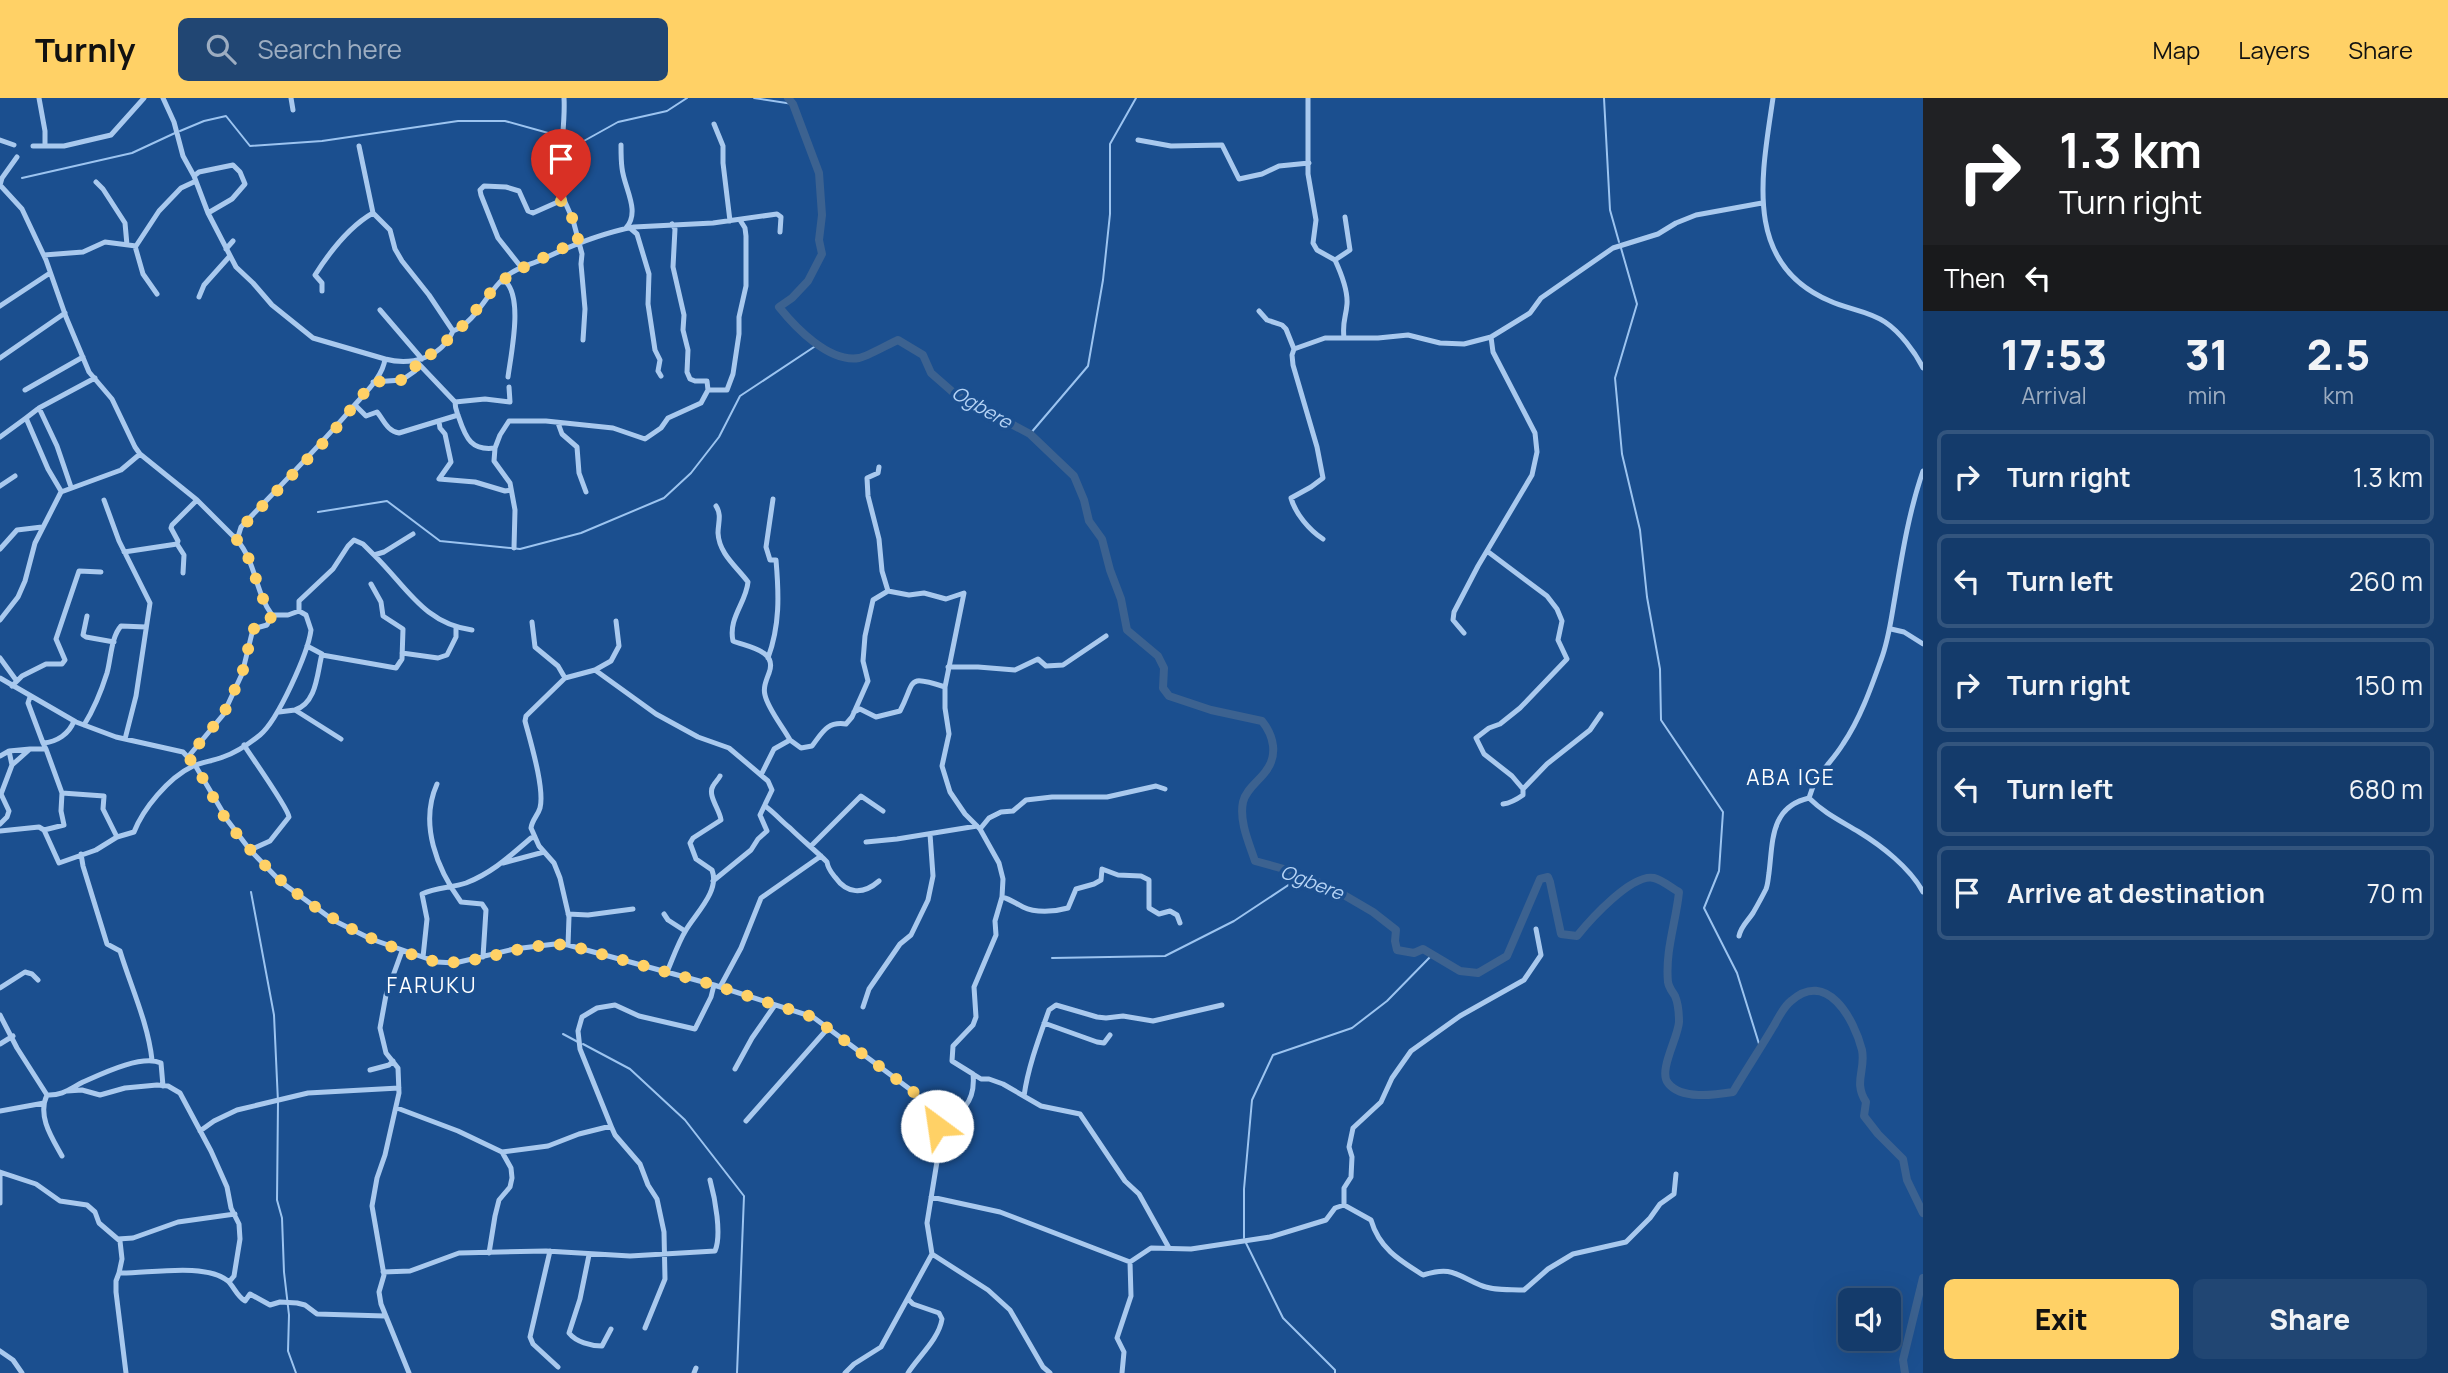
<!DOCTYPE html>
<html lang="en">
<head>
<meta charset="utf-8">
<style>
	:root { --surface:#143b6b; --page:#214673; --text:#f1f3f6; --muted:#9dadc1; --line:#33557e; --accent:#ffd166 }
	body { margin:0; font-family:Manrope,sans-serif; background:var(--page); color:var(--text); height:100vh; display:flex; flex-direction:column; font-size:26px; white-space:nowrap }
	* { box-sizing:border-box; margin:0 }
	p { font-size:23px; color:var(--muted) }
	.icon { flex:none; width:38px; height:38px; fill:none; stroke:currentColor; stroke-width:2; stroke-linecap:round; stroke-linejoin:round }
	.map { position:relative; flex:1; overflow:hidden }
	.panel { display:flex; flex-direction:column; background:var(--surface); width:525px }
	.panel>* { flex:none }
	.hud { background:#202124; color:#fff; overflow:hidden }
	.tools { position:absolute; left:1838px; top:1190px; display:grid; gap:14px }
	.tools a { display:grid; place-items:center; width:63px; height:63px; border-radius:10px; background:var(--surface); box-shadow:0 7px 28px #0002,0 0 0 2px var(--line); font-size:35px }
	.pin { position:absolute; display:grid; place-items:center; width:60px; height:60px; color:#fff; margin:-72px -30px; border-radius:50% 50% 50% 0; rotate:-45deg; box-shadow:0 0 7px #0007 }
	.pin .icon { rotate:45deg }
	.me { position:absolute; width:77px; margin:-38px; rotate:329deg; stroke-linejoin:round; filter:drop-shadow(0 0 5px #0008) }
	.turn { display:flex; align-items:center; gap:24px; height:147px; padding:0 21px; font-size:32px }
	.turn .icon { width:91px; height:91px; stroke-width:2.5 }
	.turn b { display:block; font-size:49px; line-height:60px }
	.then { display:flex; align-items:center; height:66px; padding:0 21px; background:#0003; gap:14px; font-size:26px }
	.eta { display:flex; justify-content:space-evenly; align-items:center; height:119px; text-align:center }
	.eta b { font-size:42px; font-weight:800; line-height:49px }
	.primary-button { display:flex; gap:14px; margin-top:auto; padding:14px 21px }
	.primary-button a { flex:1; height:80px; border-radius:10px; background:var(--accent); color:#111; font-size:28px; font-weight:800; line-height:80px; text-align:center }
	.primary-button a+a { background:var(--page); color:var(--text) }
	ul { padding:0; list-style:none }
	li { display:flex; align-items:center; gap:21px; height:94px; margin:0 14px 10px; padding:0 7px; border:4px solid var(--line); border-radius:10px }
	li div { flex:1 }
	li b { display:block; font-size:26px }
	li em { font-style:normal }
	header { display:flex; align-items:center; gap:42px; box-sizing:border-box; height:98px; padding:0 35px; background:var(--accent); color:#111 }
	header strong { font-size:33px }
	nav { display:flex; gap:38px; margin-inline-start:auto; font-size:24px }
	.search { width:490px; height:63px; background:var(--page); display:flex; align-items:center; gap:18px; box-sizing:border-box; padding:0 24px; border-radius:10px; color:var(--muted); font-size:26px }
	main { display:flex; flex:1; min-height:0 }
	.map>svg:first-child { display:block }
</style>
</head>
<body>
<header>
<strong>Turnly</strong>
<div class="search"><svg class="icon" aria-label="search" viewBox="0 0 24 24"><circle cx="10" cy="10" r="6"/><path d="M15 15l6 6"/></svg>Search here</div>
<nav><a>Map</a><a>Layers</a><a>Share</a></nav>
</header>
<main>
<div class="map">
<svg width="1923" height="1275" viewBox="0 0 1923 1275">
	<rect width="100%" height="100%" fill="#1b4f8f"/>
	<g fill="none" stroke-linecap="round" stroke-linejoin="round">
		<path stroke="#9cc4f0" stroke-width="2" d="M754,0L793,6
			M1604,0L1610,112L1619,144
			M180,33L204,23L226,18L250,48L322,43L458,23H505L559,38
			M565,39L582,44L618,24L667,13L687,0
			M22,80L132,55L175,35
			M1621,150L1637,206L1615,280L1622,356L1640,432L1647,499L1660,571L1661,622L1723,714L1719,773L1704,810L1737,875L1760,949
			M1030,336L1088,268L1103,182L1110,116V46L1136,0
			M318,414L387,403L440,443L520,451L581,435L664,400L691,375L719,339L740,298L817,247
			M251,794L274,917L278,1004L277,1102L282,1120L284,1174L289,1217L288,1253L296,1275
			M1052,860L1165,858L1234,823L1302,778
			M563,936L578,944
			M583,946L630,971L685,1022L744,1098L737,1275
			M1244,1140V1091L1252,1002L1273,957L1352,930L1387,903L1432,857
			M1246,1145L1283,1220L1335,1272V1275"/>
		<path stroke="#3c6290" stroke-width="8" d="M788,0L793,6L819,75L822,117L819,142L822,156L808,183L792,200L779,209C795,229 829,265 859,260C866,259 889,246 898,242L923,257L931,275L955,296L1030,336L1074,378L1084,402L1089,423L1102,441L1110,472L1121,501L1127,532L1158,558L1164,570L1163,590L1169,598L1211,612L1262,623C1274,638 1278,657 1266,673C1259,683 1246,691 1243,704C1239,723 1249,745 1255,763L1291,773L1332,790L1373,814L1396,832L1395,843L1397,852L1414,855L1423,851L1460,873L1478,875L1507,858L1540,781L1548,779L1550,784L1561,836L1577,838C1590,822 1632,775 1654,780C1662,782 1672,790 1679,794C1676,824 1665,853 1668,884C1669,890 1672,893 1675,898C1678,905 1679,917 1679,924C1678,940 1658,973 1668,985C1681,1002 1715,997 1733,994C1746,972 1760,951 1773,929C1778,921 1783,909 1791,903C1827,871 1854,921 1862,952C1866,972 1853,984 1866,1004L1864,1018L1878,1036L1903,1061L1907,1082L1923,1115
			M1905,1275L1903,1262L1923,1180"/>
		<path stroke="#a9c9ee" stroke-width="5" d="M39,0L45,33V48
			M163,0L174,24L183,58L194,78L208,115L236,169L253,185L272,207L313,240L385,261
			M291,0L293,12
			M564,0C566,35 555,69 565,104
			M1308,0V76L1316,122L1313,145L1317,152L1335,162C1341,175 1348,192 1347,206C1346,220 1342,223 1344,240
			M1773,0C1762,76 1742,166 1830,203C1847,211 1869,213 1885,224C1900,234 1915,254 1923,270
			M714,26L723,48V65L730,123
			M0,42L14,47
			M1138,42L1171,48L1222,47L1239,81L1262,76L1279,68L1309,65
			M621,47C621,55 621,63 622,70C624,90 641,113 626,130
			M33,48H64L111,37L144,0
			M17,59L2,80L0,87L22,111L46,162L66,219L89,274L112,301L135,349L140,356L197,402L233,438L237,439
			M194,78L199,74L233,67L240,74L245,86L232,101L208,115
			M96,84L103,91L125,125L127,147
			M672,126L675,131L673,169L684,217L683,232L688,252L687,274L690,281L695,283H707L708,292
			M630,130L637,136L649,176L648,206L655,252L660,262L658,273L661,278
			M135,148L143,176L157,196
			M226,151L233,143
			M44,157L83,154L105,144L136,148L159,113L181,90L196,83
			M1335,162L1350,152L1345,119
			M521,169L498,140L481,97L480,92L484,88L506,89L519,93L528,113L533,115L560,103L565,104L573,122L582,156L581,166L585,211L583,242
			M500,184H506C523,201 511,256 508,279
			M322,193V185L315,177C329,155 350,128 373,115
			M199,199L204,187L229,159
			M0,208L50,175
			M380,212L422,261
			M1259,213L1267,222L1282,227L1286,231L1294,251
			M453,233C476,224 486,196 504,180C515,170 530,167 543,161C572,147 602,135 634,129L713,125L777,116L781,119L780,134
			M0,260L65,215
			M417,264L455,304L485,301L510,304L509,289
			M373,284L402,282L415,273L416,263
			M25,292L83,259
			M455,304C455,311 457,314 459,320C466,341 472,353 495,350L500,337L509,323H546L613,330L645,341L661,330L668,320L701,305L708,292H727L733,276L739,236V219L746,188V138L745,130L740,122
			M355,307L366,318L377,314C384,322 387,333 399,335L458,317
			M39,310L57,348L71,389
			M439,324L440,330L445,336L451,364L439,381L475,384L505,393L511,392
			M558,325L562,336L577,349L579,375L586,394
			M0,339L26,320
			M495,350L494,363L510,385L515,412L514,450
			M879,369L878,375L867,380L868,398L879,441L882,473L888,493
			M1923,373C1909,413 1902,457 1895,499C1891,521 1889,541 1881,562C1871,590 1860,621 1843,646C1830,667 1816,675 1809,700C1824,715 1841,723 1859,734C1882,748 1910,770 1923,794
			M0,388L15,378
			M61,393L48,371L26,320L39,310L95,280
			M104,402L119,443L150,505L136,598L125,641
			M716,408C722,417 718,425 718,435C719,456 737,469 748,484C746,505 728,520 733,543C747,549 778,552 769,575C766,583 763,590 765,597C768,611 783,629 790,642
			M1323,441C1309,432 1295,415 1291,400L1311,389L1323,380L1317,349L1293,267L1292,257L1294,251L1325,240H1378L1408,237L1440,245L1464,246L1491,239L1530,215L1541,200L1613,150L1658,136L1676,125L1696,117L1762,105
			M177,446L184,457L183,475
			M0,451L17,432L42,429
			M1487,453L1547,498L1557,511L1562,523L1558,542L1567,561L1520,610L1500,626L1489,630L1476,640L1484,656L1512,678L1523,691V697C1516,702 1511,705 1503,706
			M124,454L177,446L178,443L171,430L172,427L197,402
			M374,457C406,488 424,526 472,532
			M299,513V503L333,471L348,448L354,442L363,446L374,457L384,454L413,436
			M87,518L83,537L86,539L114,544
			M0,522L18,499L25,483L35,445L61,394L121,372L140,356
			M532,524L535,549L558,568L565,580
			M1891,531L1904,534L1923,546
			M1464,535L1453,522L1454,514L1478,468L1532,377L1537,354L1535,335L1493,254L1491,239
			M402,555L438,560L447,557L456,539V530
			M322,557L396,570L402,561L403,531L383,518L381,504L371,486
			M0,560L16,582
			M768,560C780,527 779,497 776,462H770L766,449L773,401
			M948,569H978L1015,572L1038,561L1046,568L1063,567L1106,538
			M595,572L656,616L698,639L729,650L768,683L772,692L760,717L767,733L758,741L751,752L713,783
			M0,580L76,624L116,639L183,654L195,667L228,723L250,752L281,784L333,822L371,841L437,864L455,865L514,851L555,846L568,847L714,887L813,919L915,995L932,1014L941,1039L927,1125L932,1156L988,1192L1010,1212L1043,1269L1050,1275
			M12,588L22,578L46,566H62L65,562L56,541L79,473L101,474
			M30,599L28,605L43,645
			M295,612C317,605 317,575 322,556L307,548
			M279,614L295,612L341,641
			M854,614L860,611L876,619L900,613C916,583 905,576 945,589
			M84,627C94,611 101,594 107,575C111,561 111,539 121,528L146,529
			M244,647C252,660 288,710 289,719L270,743L250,752
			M46,651L62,695L104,698L103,711L117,739
			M9,653L30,651
			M0,658L9,653L12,667
			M188,659L223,617L242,576L253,531L267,527L272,517
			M761,677L774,651L790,642L801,650L812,648C822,635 827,623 846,626L852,619L868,583L863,563L865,538L873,502L888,493L909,497L924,495L946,501L964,495L945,589V610L949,636L942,668L950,694L965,716L980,731L999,765L1003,781L1002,799L995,823L996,837L974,889L976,919L973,927L953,948L952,963L973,976C976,1005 961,1016 937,1028
			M437,686C419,726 437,771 461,804L482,806L486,812L483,859
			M1523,691L1547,666L1590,632L1601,616
			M62,695L61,713L64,727L44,732L59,765L96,752L117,739L134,734C143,711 168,680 193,668C202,664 213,663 223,659C235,655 250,645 260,637C278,622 308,555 311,532L306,517L299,513L288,517H272C255,494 256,464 237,442L241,429C279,389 317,351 352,310C363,297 383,279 385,261C411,268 441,260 453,233L429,197L402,163L395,151L390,132L373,115L359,48
			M765,708C775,715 781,723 790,730C802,742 815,752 827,764C828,771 831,774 835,779C847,796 863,797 879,783
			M0,726L7,719L9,713L1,696L12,667L30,651H46L43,645C57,644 69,636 74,623
			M980,731L989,720L1001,714L1013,713L1026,702L1052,699H1107L1156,688L1165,691
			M0,733L39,729L44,732
			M866,744L897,741L977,728
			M811,748L861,698L883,713
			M81,756L83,768L107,846L120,853C131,889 148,925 152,962
			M503,765L544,754
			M1002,799C1010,801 1015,805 1023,809C1035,815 1054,814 1068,810L1076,791L1094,786L1101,782L1102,771L1118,777L1141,778L1149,782V810L1159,816L1170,813L1177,817L1180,825
			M568,816L588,817L633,811
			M664,816L668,822L685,833
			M1739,838C1741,828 1747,824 1753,815C1757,808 1762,799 1766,791C1768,786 1768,781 1769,775C1773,743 1770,709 1809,700
			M568,847L569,819L560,780L554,765L539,748L531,730C532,722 538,717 540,710C545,691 530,642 525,623L526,618L565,580L595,572L611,563L619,548L616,523
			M402,853L386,897L380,930L386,955L398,970L399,995L385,1057L377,1080L372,1108L384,1177L379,1194L381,1206L409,1275
			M423,859L427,821L422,796C436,789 452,790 466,785C492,775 510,758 531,740L535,739
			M667,874C673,860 678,845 686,832C696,815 720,793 712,772L696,761L690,745L693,740L721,722C720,712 707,697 713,688C715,684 718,682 720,678
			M720,889L741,850L761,800L821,758
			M0,890L25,874L32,876L38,882
			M863,909L869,891L900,846L911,837L928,802L933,778L930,736
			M0,917L17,950L47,997C62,998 71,990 83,984C101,976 142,956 161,965L163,988
			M1044,925L1097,944L1104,945L1110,937
			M0,946L13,938
			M735,971L752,940L775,907
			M370,972L389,967L393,963
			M973,976L981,981H989L1003,986L1041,1008L1080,1016L1125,1083L1139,1096L1169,1150
			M67,993L82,992L100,997L125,990L157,987L168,988L180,995L211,1053L227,1089L231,1110L239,1126L240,1141L234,1178L229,1184
			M47,997C37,1018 52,1040 62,1058
			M1024,998C1028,969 1039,940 1049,912L1056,907L1097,919L1106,920L1123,918L1153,923L1222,907
			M397,1010L458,1033L502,1054L511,1070L512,1080L510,1089L499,1102L495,1118L489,1155
			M0,1013L44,1005
			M746,1023L829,929
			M611,1028L580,951L578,933L582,919L597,910L615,907L639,918L695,931L711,899L714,887
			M200,1033L214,1023L237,1012L308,995L399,990
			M502,1054L548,1048L579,1036L611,1028L615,1037L640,1066L648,1087L657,1101L664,1134L665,1181L645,1230
			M0,1074L36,1086L60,1103L87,1107L95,1114L99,1125L120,1143L122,1161L119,1175C146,1176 205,1164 228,1183C234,1189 237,1198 245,1203L250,1196L270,1207L280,1204L297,1205L305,1207L317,1216L385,1218
			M0,1078V1105
			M931,1099L1000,1114L1130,1164L1151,1150L1191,1151L1270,1139L1326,1122L1335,1110L1344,1107L1371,1122C1379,1150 1399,1162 1423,1177C1451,1168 1455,1176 1480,1187C1493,1193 1510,1191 1524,1192L1548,1171L1573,1156L1626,1144L1650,1120L1660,1106L1674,1096L1676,1076
			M1344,1107V1090L1351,1079L1352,1059L1349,1049L1353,1030L1381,1004L1392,980L1411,953L1460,918L1524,882L1541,857L1536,831
			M118,1141L133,1140L178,1124L235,1116
			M550,1153L530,1239L533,1246L558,1269
			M589,1157L580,1201L569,1235C576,1244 591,1248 602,1248L611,1231
			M383,1174L410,1173L459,1155L546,1153L630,1158L715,1153C722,1137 715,1100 710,1082
			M119,1175L116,1183V1194L126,1275
			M908,1201L913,1206L939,1215L942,1221C939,1241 918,1259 908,1275
			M0,1253L13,1262L22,1275
			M694,1275L696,1270
			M845,1275L854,1266L881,1249L932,1156
			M1122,1275L1124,1254L1117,1240L1131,1198L1130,1164"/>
	</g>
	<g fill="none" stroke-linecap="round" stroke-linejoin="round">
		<path stroke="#ffd166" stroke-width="12" stroke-dasharray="0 21.6" d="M561,103L565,104L573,122L579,145L567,148L510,176L485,200L466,226L453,233L446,244L430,257L416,263L415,273L402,282L373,284L328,340L242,429L237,442C256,463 255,494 272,517L267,527L253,531L242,576L223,617L188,659C205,679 214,705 230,727C273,784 328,825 395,850C409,855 426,863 441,864C483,867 523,843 568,847L714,887L813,919L915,995L932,1014L937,1028"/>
	</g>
	<g text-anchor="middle" stroke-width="7" stroke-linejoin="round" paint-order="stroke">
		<g font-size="19" font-style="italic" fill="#b5d3f5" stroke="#1b4f8f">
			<text transform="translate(982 309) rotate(30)" y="7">Ogbere</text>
			<text transform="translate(1312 784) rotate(21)" y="7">Ogbere</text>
		</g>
		<g font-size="21" letter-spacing="2" fill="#fff" stroke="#1b4f8f">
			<text x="1791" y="687">ABA IGE</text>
			<text x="432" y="895">FARUKU</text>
		</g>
	</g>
</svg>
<div class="tools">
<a><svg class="icon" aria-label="sound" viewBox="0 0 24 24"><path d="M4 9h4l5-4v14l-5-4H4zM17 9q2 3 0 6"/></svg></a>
</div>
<div class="pin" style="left:561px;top:103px;background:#d93025"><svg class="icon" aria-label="arrive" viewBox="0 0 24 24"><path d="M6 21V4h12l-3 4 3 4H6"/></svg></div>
<svg class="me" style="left:937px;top:1028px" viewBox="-20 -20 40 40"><circle r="19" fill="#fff"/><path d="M0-13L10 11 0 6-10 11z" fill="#ffd166"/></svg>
</div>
<section class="panel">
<div class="hud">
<div class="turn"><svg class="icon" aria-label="right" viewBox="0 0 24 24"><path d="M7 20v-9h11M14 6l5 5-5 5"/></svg><div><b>1.3 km</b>Turn right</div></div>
<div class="then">Then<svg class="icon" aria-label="left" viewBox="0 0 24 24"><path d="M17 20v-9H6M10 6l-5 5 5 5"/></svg></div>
</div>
<div class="eta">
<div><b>17:53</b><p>Arrival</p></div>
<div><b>31</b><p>min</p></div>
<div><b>2.5</b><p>km</p></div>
</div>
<ul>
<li><svg class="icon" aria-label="right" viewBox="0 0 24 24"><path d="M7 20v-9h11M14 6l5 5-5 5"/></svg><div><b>Turn right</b></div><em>1.3 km</em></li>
<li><svg class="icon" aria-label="left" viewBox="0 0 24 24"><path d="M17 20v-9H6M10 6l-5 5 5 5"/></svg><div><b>Turn left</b></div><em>260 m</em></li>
<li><svg class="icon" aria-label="right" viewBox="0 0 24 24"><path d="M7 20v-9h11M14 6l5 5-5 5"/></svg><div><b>Turn right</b></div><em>150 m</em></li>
<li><svg class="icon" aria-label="left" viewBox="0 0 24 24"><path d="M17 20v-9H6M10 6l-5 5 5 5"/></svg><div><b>Turn left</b></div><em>680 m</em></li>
<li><svg class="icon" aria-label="arrive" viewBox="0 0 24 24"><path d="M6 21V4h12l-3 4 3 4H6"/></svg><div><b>Arrive at destination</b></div><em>70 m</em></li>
</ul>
<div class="primary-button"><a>Exit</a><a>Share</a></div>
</section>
</main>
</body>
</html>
